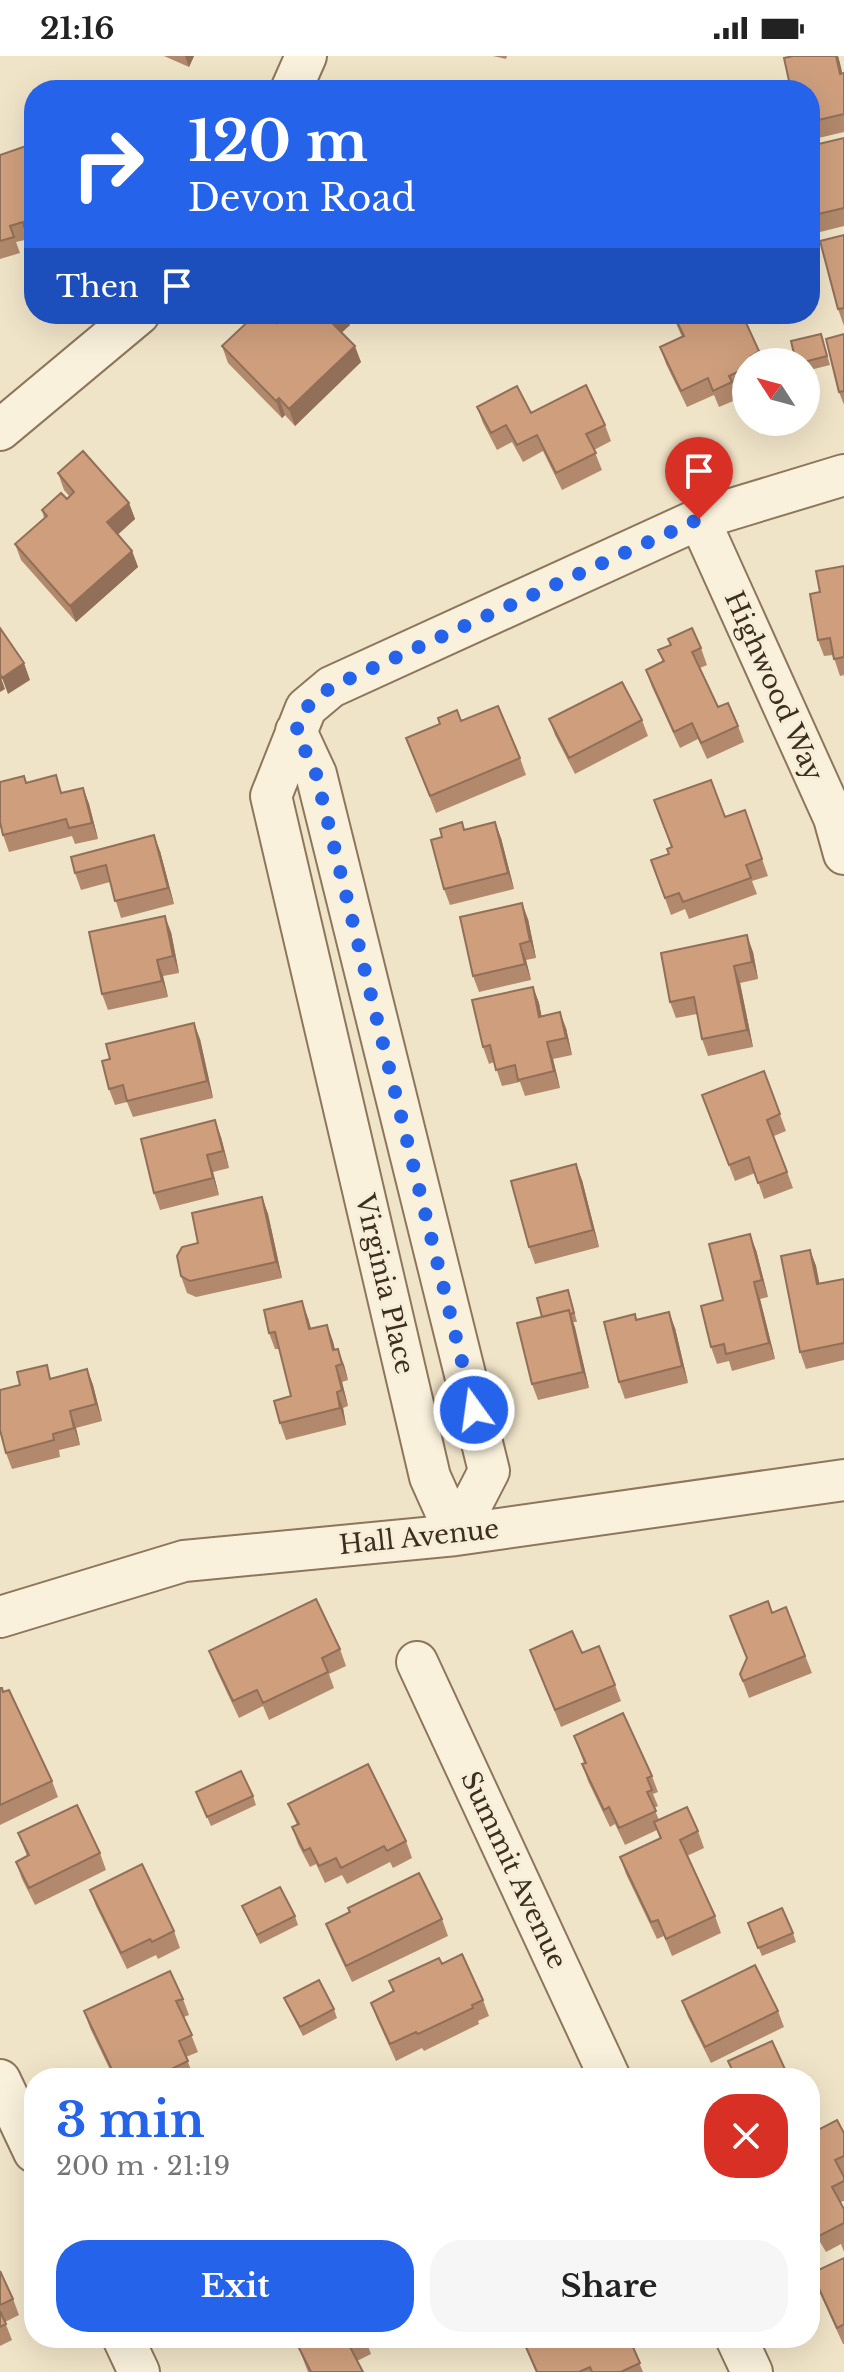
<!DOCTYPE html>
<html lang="en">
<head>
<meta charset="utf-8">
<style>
	:root { --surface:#fff; --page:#f6f6f6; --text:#222; --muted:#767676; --accent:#2563eb }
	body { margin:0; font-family:"Libre Baskerville",serif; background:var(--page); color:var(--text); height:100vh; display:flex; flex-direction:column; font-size:30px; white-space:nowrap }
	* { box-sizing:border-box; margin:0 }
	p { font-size:26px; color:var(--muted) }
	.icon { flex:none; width:44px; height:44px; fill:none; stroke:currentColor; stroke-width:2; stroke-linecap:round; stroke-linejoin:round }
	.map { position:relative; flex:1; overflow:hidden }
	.sheet { position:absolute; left:24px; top:2012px; width:796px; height:280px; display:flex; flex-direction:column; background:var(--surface); border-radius:32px; box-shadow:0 8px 32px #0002 }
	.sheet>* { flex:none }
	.hud { position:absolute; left:24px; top:24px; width:796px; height:244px; border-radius:32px; box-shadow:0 8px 32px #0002; background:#2563eb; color:#fff; overflow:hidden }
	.needle { width:52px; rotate:306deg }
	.controls { position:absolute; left:732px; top:292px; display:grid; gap:16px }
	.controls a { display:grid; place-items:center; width:88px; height:88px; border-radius:50%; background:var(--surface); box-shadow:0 8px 32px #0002; font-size:40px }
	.pin { position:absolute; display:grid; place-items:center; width:68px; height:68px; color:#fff; margin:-82px -34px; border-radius:50% 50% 50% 0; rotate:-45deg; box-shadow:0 0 8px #0007 }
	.pin .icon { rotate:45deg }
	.me { position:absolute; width:88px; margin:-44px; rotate:346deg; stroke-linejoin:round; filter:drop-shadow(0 0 6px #0008) }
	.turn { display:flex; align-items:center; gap:28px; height:168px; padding:0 32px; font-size:36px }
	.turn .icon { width:104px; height:104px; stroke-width:2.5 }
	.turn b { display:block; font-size:56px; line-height:68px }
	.then { display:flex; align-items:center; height:76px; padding:0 32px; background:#0003; gap:16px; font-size:30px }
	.round { display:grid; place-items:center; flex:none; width:84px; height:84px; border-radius:32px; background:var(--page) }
	.head { display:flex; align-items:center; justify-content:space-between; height:136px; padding:0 32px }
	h1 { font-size:48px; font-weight:800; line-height:60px; color:var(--accent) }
	.action { display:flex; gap:16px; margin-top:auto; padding:16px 32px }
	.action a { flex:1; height:92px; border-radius:32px; background:var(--accent); color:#fff; font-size:32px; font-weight:800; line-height:92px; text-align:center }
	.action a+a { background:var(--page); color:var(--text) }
	.status { display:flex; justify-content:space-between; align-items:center; height:56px; padding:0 40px; background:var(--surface); direction:ltr }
	.status svg { height:22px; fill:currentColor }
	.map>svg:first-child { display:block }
</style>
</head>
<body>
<div class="status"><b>21:16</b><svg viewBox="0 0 49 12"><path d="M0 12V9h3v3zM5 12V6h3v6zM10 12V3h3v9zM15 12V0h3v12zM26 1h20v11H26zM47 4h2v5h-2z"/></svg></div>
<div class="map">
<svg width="844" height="2316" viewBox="0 0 844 2316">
	<rect width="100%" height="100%" fill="#f0e4c8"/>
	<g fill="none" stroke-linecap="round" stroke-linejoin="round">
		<g stroke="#8d765c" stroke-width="44">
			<path id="street" d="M291,34L306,0
				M0,374L139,258
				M699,463L834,762L844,798
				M296,675L316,718L489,1415L456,1479
				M456,1479L430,1421L271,740L306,652L331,631L699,463L844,419
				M0,1561L184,1505L456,1479L844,1424
				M417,1606L610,2022
				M0,2024L34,2096
				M123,2282L139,2316
				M736,2282L752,2316"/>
		</g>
		<use href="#street" stroke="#faf1dc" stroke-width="40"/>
	</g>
	<path fill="#b2896c" d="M164,0H194L189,11Z
		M493,0H507L506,3Z
		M793,0H838L842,17H844V76L810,84V34Z
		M844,82V170L820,176L810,146Z
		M0,99L34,104V186L30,187L29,183L16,186L20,197L0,203Z
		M844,179V270L838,253Z
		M672,258H720L724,265L759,295L763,306H746V331L736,336L738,343L719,351L714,339L687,351L666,308L660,291L682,281Z
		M277,267L350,269L341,276L361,306L295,370L285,359L282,362L228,307L222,290Z
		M821,278L830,309L806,315V306Z
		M844,278V349L839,336Z
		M477,351L605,369L611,385L594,394L602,414L562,434L543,395L523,406L512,386L497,394L483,367Z
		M58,417L129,447L135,463L118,478L132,495L138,511L76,566L21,504L15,488L44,462L42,454L67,443L70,441L64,434Z
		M844,510V619L840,620L833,599L824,600L818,584L820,536Z
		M701,592L707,609L700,612L718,651L738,670L744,686L707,703L698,683L680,692L652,631L646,614L663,606L658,594Z
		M549,663L642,664L648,680L575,718L555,679Z
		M461,665L520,702L526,719L436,757L406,682Z
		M26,727L62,737L83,732L89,748L98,783L75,788L72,780L9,796L3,779Z
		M745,754L768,820L752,825L757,838L689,863L685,853L671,859L651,804L669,798L725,761Z
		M464,774L501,782L514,833L450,849L444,833Z
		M160,795L174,848L121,862L110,826L81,834L75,817Z
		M528,863L536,902L526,904L531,924L479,936L473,920Z
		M171,876L179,917L163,920L168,941L108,954L102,938Z
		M753,896L758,923L740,927L753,991L708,1000L702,983L697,958L676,962L670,946Z
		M533,931L539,947L541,960L566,972L572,999L553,1003L560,1032L525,1040L520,1026L502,1030L494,1006L489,1008L483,991Z
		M200,983L213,1042L133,1061L127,1046L115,1049L109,1033Z
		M764,1015L786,1075L774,1080L793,1132L764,1143L755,1117L735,1125L702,1039Z
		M221,1081L229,1112L213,1116L219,1139L160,1154L154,1137Z
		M582,1124L599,1191L535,1208L529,1191Z
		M262,1141L268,1158L282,1222L196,1241L187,1237L181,1220L198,1187Z
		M756,1194L768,1241L760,1243L775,1303L732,1315L729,1305L717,1308L711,1291L723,1244Z
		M810,1194L816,1210L819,1228L844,1223V1304L806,1313L800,1296Z
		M571,1243L577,1266H573L589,1332L538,1344L532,1328L542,1261Z
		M635,1258L637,1264L675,1272L688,1327L625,1343L619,1326Z
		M308,1262L311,1272L327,1269L335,1294L344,1309L348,1324L342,1326L348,1350L343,1352L346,1369L286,1384L280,1367L291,1340L279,1293H275L269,1277Z
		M87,1313L93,1329L102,1365L76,1372L80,1389L59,1394L60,1401L12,1413L6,1397L52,1322Z
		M786,1551L812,1617L749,1642L740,1618L772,1557Z
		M340,1593L346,1610L329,1618L334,1632L269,1664L263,1650L239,1662L215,1611L209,1595Z
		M530,1594L582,1597L615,1629L621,1645L561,1671Z
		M0,1632L52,1725L58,1741L0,1769Z
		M574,1680L652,1720L658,1736L653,1738L658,1750L654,1752L659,1764L698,1775L704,1792L687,1800L715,1860L721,1877L672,1900L664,1880L657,1883L626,1818L620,1801L660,1783L657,1774L625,1789L615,1768L610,1771L588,1725L582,1708L584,1707Z
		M196,1736L253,1740L256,1749L211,1770Z
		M288,1748L406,1785L412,1802L393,1812L390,1806L347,1828L342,1819L325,1827L316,1808L310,1811L298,1788L292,1771L297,1769Z
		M18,1777L100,1797L106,1814L35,1849L22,1823L16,1806L27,1800Z
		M90,1834L174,1875L180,1892L158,1903L156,1899L127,1913L96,1850Z
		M242,1850L295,1860L298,1869L260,1888Z
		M348,1852L442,1863L448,1880L352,1926L332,1884L326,1868L349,1856Z
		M748,1867L793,1877L796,1886L762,1900Z
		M442,1908L483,1944L489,1960L478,1965L479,1968L424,1995L422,1992L396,2005L377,1963L371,1947L393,1936L389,1925Z
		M284,1942L334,1953L337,1962L303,1980L288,1951Z
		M183,1943L189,1959L184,1961L198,1996L186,2001L194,2022H114L90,1972L84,1955Z
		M682,1945L778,1955L784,1971L711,2007L688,1961Z
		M844,2077V2145L840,2146L844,2153V2196L841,2188L826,2196L816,2179L810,2182V2078Z
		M844,2202V2288H843L818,2233L812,2217Z
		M0,2215L13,2243L19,2259L5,2266L12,2284L0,2290Z
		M314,2282H365L371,2298L357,2305L363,2316H308L298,2290Z
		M521,2282H629L643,2316H536Z"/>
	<path fill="#916f58" d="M185,0H194L189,11Z
		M836,0H838L840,7L844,25L840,18Z
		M337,258H346L350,269L336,282L330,265Z
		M355,290L361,306L295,370L289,353Z
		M279,342L285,359L282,362L276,345Z
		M129,447L135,463L113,483L107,466Z
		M132,495L138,511L76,566L70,550Z
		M24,607L30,624L8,638L2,622Z
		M0,619L5,633L0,636Z
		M83,732L89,748L98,783L92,767Z
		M495,766L501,782L514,833L508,817Z
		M154,779L160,795L174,848L168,832Z
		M522,847L528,863L536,902L530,885Z
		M165,860L171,876L179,917L173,900Z
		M747,879L753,896L758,923L752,906Z
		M520,888L526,904L531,924L525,908Z
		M157,904L163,920L168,941L162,925Z
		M734,910L740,927L753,991L747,974Z
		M533,931L539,947L545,977L539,961Z
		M560,956L566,972L572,999L566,982Z
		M194,967L200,983L213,1042L207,1025Z
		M547,986L553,1003L560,1032L554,1015Z
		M215,1064L221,1081L229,1112L223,1095Z
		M207,1099L213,1116L219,1139L213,1122Z
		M576,1108L582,1124L599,1191L593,1174Z
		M262,1141L268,1158L282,1222L276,1206Z
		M750,1178L756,1194L768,1241L762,1224Z
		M810,1194L816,1210L823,1245L817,1228Z
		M754,1226L760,1243L775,1303L769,1287Z
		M302,1245L308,1262L315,1289L309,1273Z
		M569,1254L575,1271L589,1332L583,1316Z
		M669,1256L675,1272L688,1327L682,1310Z
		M327,1269L333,1285L339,1311L333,1294Z
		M338,1293L344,1309L348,1324L342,1308Z
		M336,1310L342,1326L348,1350L342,1334Z
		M87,1313L93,1329L102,1365L96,1348Z
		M337,1336L343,1352L346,1369L340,1352Z
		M70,1355L76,1372L80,1389L74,1372Z"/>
	<path fill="#cf9f7d" stroke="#916f58" stroke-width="2" d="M793,0H836L840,18L844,17V58L810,66V34H791L784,2Z
		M844,82V152L814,159L810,146V90Z
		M29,89L34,106V168L24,171L23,166L10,170L14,181L0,185V99Z
		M844,179V252L838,253L820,185Z
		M256,258H268L277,267L287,258H337L330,265L355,290L289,353L279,342L276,345L222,290Z
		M673,258H720L724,265L739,258H742L759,295L751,300L754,306H746V312L729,320L732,326L713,335L708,322L681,335L660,291L684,280Z
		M821,278L827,300L804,306H796L791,285Z
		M844,278V335L839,336L826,283Z
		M586,329L605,369L586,378L596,397L556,417L537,379L517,389L506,369L491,377L477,351L517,330L531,357Z
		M83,395L129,447L107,466L132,495L70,550L15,488L47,460L42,454L61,437L67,443L74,436L58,417Z
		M844,510V601L834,603L830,582L818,584L810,538L820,536L816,515Z
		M0,572L24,607L2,622L0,618Z
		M692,572L701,592L692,596L718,651L728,647L738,670L701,687L692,667L674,676L646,614L664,605L658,594L671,589L668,583Z
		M622,626L642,664L569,702L549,663Z
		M498,650L520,702L430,740L406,682L440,668L438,662L457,654L461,665Z
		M56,719L61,737L83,732L92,767L69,772L66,763L3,779L0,766V726L24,720L26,727Z
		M711,724L725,761L745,754L762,803L746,809L751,822L683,846L679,837L665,842L651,804L669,798L667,793L672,791L654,744Z
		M462,766L464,774L495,766L508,817L444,833L431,784L442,781L440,773Z
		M154,779L168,832L115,845L106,809L75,817L71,801Z
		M522,847L530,885L520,888L525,908L473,920L460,861Z
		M165,860L173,900L157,904L162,925L102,938L89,876Z
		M747,879L752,906L734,910L747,974L702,983L694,941L670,946L661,897Z
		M533,931L539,961L560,956L566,982L547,986L554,1015L518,1024L515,1009L496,1014L490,989L483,991L472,944Z
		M194,967L207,1025L127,1045L123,1029L109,1033L102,1005L110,1003L106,988Z
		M764,1015L780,1058L767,1064L787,1116L758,1127L749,1101L729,1109L702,1039Z
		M215,1064L223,1095L207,1099L213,1122L154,1137L141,1083Z
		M576,1108L593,1174L529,1191L511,1125Z
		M262,1141L276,1206L190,1225L181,1220L177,1200L182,1191L198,1187L192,1157Z
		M750,1178L762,1224L754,1226L769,1287L726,1298L724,1288L711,1291L701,1250L723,1244L709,1188Z
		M810,1194L817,1228L844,1223V1287L800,1296L781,1200Z
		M568,1234L574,1257L570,1258L569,1254L542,1261L537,1242Z
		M302,1245L309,1273L327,1269L333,1294L338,1293L342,1308L336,1310L342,1334L337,1336L340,1352L280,1367L274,1345L291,1340L275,1276L269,1277L264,1254Z
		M569,1254L583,1316L532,1328L517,1267Z
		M669,1256L682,1310L619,1326L604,1266L635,1258L636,1264Z
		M47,1309L50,1323L87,1313L96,1348L70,1355L74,1372L53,1378L54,1384L6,1397L0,1374V1334L20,1329L17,1316Z
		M316,1543L340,1593L322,1602L328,1616L263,1647L257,1634L233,1645L209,1595Z
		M768,1545L772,1557L786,1551L805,1600L743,1625L740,1618L747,1602L730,1560Z
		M572,1575L582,1597L599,1590L615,1629L555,1654L530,1594Z
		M0,1632H2L3,1636L9,1634L52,1725L0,1749Z
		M623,1657L652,1720L647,1722L652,1734L647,1736L656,1755L619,1772L609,1751L604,1754L582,1708L586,1707L574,1680Z
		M368,1708L406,1785L387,1795L384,1790L341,1812L336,1802L319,1810L310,1792L304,1795L292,1771L299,1768L288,1748Z
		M241,1715L253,1740L207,1761L196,1736Z
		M77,1749L100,1797L29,1832L16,1806L29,1799L18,1777Z
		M687,1751L698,1775L680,1784L715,1860L666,1883L658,1864L651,1866L620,1801L661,1782L654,1766Z
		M142,1808L174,1875L152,1886L150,1883L121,1897L90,1834Z
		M419,1817L442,1863L346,1910L326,1868L350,1856L348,1852Z
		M280,1831L295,1860L257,1879L242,1850Z
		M782,1852L793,1877L758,1892L748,1867Z
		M462,1898L483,1944L472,1949L473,1952L418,1978L416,1976L390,1988L371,1947L394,1935L389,1925L439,1902L442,1908Z
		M755,1909L778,1955L705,1991L682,1945Z
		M170,1915L183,1943L176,1945L192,1979L179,1985L188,2005L153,2022H116L84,1955Z
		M319,1924L334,1953L300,1971L284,1942Z
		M772,1985L789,2022H736L728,2005Z
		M837,2064L844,2077V2100L835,2104L844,2121V2125L832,2131L844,2153V2167L819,2180L810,2163V2078Z
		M844,2202V2268L837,2272L812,2217Z
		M0,2215L13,2243L0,2249Z
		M0,2255L6,2268L0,2271Z
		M314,2282H364L349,2289L363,2316H311L298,2290Z
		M522,2282H629L640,2307L621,2316H592L590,2311L579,2316H537Z"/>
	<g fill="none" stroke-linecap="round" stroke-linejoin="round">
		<path stroke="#2563eb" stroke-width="14" stroke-dasharray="0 25.2" d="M474,1354L316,718L296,675L306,652L331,631L699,463"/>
	</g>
	<g text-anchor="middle" stroke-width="6" stroke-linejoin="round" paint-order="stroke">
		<g font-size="26" fill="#3d2e20" stroke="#f7eed8">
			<text transform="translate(774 630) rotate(66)" y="9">Highwood Way</text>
			<text transform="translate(385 1228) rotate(77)" y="9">Virginia Place</text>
			<text transform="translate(419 1481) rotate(-6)" y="9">Hall Avenue</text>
			<text transform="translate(514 1814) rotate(65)" y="9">Summit Avenue</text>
		</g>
	</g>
</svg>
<div class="controls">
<a><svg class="needle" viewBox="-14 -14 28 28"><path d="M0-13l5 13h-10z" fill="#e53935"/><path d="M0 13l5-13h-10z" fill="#767676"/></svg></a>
</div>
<div class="pin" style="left:699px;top:463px;background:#d93025"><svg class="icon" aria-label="arrive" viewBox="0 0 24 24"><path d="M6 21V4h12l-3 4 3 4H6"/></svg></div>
<svg class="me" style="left:474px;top:1354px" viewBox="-20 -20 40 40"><circle r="17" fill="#2563eb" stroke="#fff" stroke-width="3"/><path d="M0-11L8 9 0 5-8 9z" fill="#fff"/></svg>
<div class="hud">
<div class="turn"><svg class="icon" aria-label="right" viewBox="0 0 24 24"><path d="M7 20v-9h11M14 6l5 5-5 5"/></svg><div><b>120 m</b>Devon Road</div></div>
<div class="then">Then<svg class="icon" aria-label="arrive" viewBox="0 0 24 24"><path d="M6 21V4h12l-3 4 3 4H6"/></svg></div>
</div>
<section class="sheet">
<div class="head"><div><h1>3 min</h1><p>200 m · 21:19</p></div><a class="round" style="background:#d93025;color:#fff"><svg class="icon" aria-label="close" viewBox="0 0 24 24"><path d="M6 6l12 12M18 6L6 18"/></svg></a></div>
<div class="action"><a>Exit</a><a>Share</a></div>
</section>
</div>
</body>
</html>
